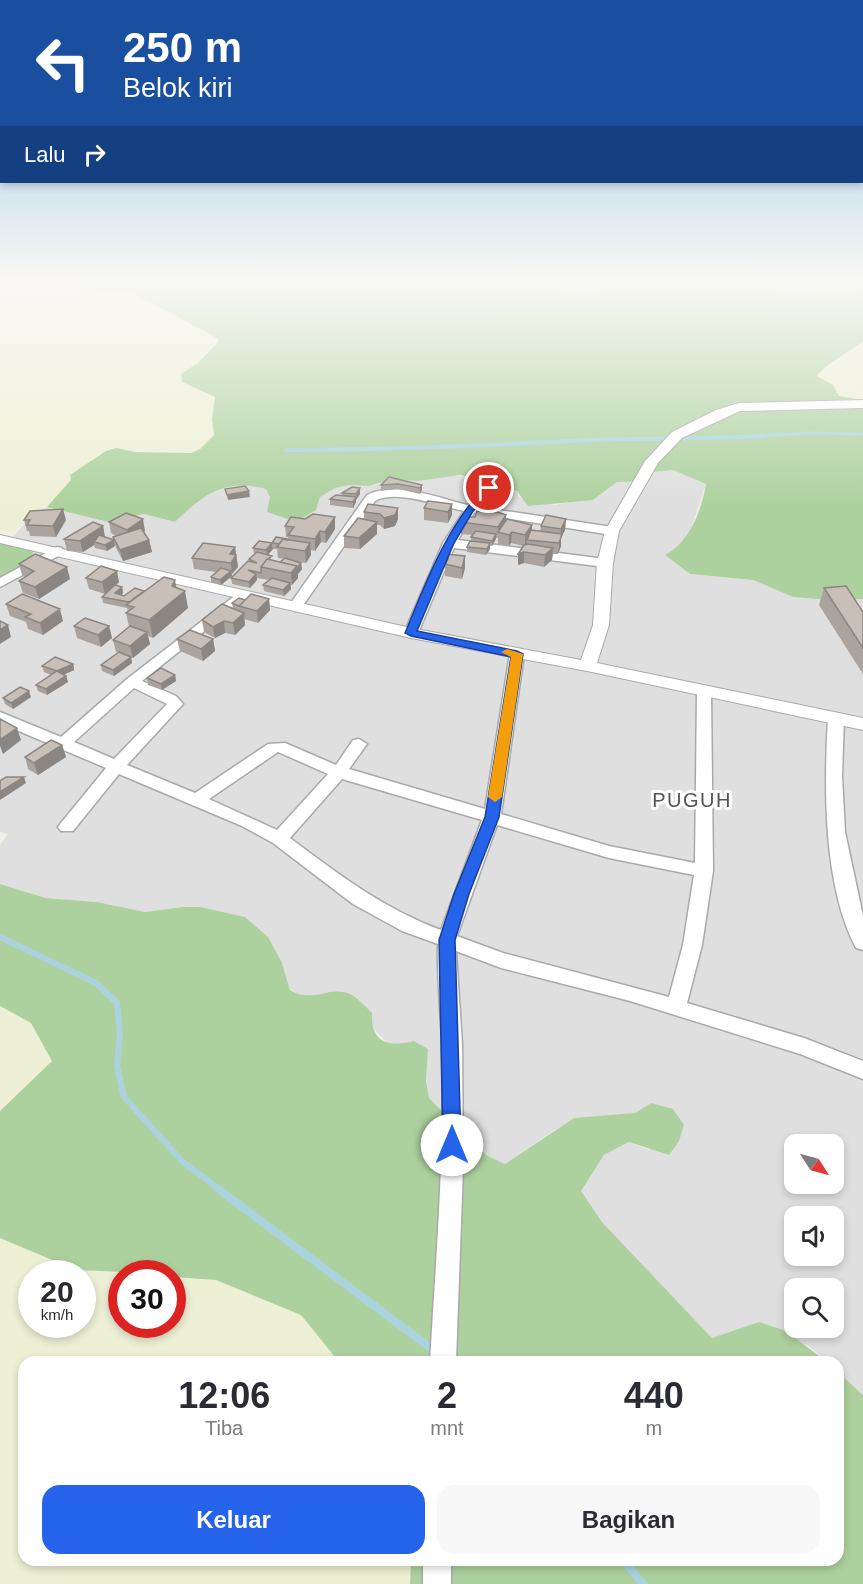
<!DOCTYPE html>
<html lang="id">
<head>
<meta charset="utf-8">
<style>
	:root { --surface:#fff; --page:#f7f7f7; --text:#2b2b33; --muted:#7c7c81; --accent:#2563eb }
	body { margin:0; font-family:Helvetica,sans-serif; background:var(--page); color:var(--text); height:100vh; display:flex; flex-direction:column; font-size:22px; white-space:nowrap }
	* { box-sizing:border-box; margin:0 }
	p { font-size:20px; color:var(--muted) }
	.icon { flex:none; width:33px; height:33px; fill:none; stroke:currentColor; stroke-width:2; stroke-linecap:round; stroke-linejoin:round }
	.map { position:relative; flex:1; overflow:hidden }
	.panel { position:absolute; left:18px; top:1356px; width:826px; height:210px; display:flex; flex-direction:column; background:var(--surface); border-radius:18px; box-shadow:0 3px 9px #0003 }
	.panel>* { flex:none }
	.banner { position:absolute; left:0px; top:0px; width:864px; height:183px; box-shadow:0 3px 9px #0003; background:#1a4fa0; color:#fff; overflow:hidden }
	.needle { width:39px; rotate:126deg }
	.buttons { position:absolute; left:784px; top:1134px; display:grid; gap:12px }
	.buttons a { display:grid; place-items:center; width:60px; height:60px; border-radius:12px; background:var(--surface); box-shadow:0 3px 9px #0003; font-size:30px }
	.speed { position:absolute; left:18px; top:1260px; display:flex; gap:12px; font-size:30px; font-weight:700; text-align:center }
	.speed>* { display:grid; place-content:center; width:78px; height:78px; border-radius:50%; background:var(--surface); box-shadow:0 3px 9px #0003; line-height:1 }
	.speed small { font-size:15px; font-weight:400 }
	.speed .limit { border:9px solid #d22; background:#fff; color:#111 }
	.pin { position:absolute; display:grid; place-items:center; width:51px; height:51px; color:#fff; margin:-26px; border:3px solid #fff; border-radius:50%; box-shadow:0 2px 6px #0007 }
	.me { position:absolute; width:66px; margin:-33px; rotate:0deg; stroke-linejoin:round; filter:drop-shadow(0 0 4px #0008) }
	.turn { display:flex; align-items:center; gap:21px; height:126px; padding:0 24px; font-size:27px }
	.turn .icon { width:78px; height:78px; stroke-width:2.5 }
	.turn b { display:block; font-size:42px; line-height:51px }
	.then { display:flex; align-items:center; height:57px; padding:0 24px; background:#0003; gap:12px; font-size:22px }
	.eta { display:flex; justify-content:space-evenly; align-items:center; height:102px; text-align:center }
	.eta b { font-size:36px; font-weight:600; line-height:42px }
	.button { display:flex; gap:12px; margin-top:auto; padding:12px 24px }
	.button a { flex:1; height:69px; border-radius:18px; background:var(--accent); color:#fff; font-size:24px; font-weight:600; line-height:69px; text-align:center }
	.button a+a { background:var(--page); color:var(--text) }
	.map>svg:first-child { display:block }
</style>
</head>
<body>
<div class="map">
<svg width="863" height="1584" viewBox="0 0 863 1584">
	<rect width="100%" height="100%" fill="#f2efe9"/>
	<path fill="#e0dfdf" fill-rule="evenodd" d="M673,470L706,484L689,535L678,548L689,574L753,580L793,597L830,600L863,599V1395L839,1373L838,1362H827L808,1345L735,1332L712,1338L602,1222L580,1191L604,1155L630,1142L649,1150L651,1103L635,1113L615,1115L556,1129L505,1164L486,1155L429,1098L426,1081L428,1049L414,1041L394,1045L386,1042L374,1029L372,1021L325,993L307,997L298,994L290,989L282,963L182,907L145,912L97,902L46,898L0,884V845L8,834L0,832V577L30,560L8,543L32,514L47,507L108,522L144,514L175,522L196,502L218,488L247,484L266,489L270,497H320L335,488L349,485L369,486L392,479L449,475L486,479L517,491L519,497L555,505L575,500H593L617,482L648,481L653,472ZM795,1144H834V1184H795ZM795,1216H834V1256H795ZM795,1288H834V1328H795Z"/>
	<path fill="#eef0d5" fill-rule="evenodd" d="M0,284H68L82,290L131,292L217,338L219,341L182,383L215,397L212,419L214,435L200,449L191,453L135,452L116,448L98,455L47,507L32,514L12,534L0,531Z
		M863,341V400L839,396L817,376L822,368L840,360Z
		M0,1006L31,1023L52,1061L0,1111Z
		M0,1238L76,1270L126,1273L122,1274V1324H172L173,1277L216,1280L301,1315L339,1362H24V1560H411L410,1584H0ZM32,1274H82V1324H32Z"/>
	<path fill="#add19e" d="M68,284H863V341C850,352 825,364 817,376L833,385L839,396L863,400V599L830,600L793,597L753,580L690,574L665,555C690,542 701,511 706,484L673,470L653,472L649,481L617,482L593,500L528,506L517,491L485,479L460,475L418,481L392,479L369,486L349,485L335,488L320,497L316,510L296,522L267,512L270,497L266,489C225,478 204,494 175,522L144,514L108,522L47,507L71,480L70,475L106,451L116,448L136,452L191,453L200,449L214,435L212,419L215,397L182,382L181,374L198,363L219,341L217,338L131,292L82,290Z
		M0,543L34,550L30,561L0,577Z
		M0,884L46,898L97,902L145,912L182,907H200L245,917L268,937L282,963L290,990C314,1004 328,985 350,994C358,998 366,1007 372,1013C371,1044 389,1047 414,1041L428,1049L426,1081L429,1098L486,1155L505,1164L574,1118L635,1113L651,1103L673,1109L684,1125L679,1141L669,1155L629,1142L604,1155L581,1191L602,1222L712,1338L759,1322L786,1331L827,1362H339L301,1315L216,1280L173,1277L172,1274L76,1270L0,1238V1111L52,1061L31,1023L0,1006Z
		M839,1373L863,1395V1584H410L411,1560H838Z"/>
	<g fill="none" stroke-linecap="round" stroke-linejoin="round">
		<path stroke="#aad3df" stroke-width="3" d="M536,284L605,293H764L863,287
			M738,437L809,433L863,434"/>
		<path stroke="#aad3df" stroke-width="4" d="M286,450C389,450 490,445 593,440C649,438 706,439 762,436"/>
		<path stroke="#aad3df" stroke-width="6" d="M0,937L96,983L117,1003L120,1034L117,1066L124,1097L183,1162L219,1189"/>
		<path stroke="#aad3df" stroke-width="8" d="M217,1188L436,1352
			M623,1560L643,1584"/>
		<g stroke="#a9a9a9" stroke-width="3">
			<path id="minor" d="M489,483L495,487L479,507L612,527L618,531L612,535L474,513L458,540L605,559L612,563L605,567L454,548L418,633L411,637L406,636L404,633L443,543L464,511C440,506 396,489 375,501L300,610L295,611L288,607L367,495C396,480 437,498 468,505L485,484Z
				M57,547L62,548V554L0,587V578Z
				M241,591L246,592V598L142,681L176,696L183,704L127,765L195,793L268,744L285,743L336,765L353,740L359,739L367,744L349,769L485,809L510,654L517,650L524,654L501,814L609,846L695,863L697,692L699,689H709L711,692L713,871L702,945L687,1003L804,1038L863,1061V1079L800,1054L630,1001L501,968L456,951L462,1045L463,1168L456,1362H430C436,1257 445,1151 442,1045C441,1011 437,978 438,944L402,931L353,904L273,843L242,826L119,774L73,831H61L58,827L61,823L106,768L0,723V712L61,737L127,679ZM134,688L167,704L114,759L74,742ZM278,752L328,774L277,830L209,799ZM342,779L482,820L441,930C384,909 338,874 290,838ZM497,825L609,858L694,875L683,945L669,997L503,953L457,936Z
				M836,713L844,718L842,776L845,832L863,916V950L856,948C823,885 824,788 828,718Z
				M423,1560H451V1584H423Z"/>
		</g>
		<g stroke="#a9a9a9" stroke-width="2">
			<path id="tertiary" d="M863,400V408L740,411L682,438L658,463L619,531L613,563L609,625L597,663L863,718V730L587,671L411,638L0,543V535L411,628L581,660L593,625L597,563L605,531L645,461L672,432L716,410L739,403Z"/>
		</g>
		<use href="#minor" fill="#fff" fill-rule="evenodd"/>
		<use href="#tertiary" fill="#fff" fill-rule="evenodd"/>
	</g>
	<path fill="#aba49e" d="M389,477L422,485V490L420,494L398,489L381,491V485Z
		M360,488V494L356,500V502L353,508L330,505V499L342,495V493Z
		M368,504L398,519L395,526L384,529L380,525H377V534L360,549L344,548V536L364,520V512Z
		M452,504V515L448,523L424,520V508Z
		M506,515V522L532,530L540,532L541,526L566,519L565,530L561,538V546L558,554H553L552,560L544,567L524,563L518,565L523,546L511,543L509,546L498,544V538H496L492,546H490V549L486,555L467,552V547L471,541V537L473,535L461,534V522L475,517Z
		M335,517V529L326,543L321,542L315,551L311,550V555L306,563L294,561L301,563L302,569L298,574V578L292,585H291V589L284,596L264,591L263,585L269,580L257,578V580L250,588L232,584L231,578L249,561V559L255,554L254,553L253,548L273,549L267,555L272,560L280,562L284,559L278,558L277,549H273L272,543L288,540V537H286L285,526L305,519Z
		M24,520H66L56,537L30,536L29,531H27Z
		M109,522L145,531L144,532L149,540L152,552L123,561L116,548L113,537L116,536L111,533Z
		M103,526L105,537L114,540L115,546L107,551L95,548L94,545L83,552L67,551L64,539Z
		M235,547L238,567L232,574V576L221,585L211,582V577L216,572L194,569L192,558Z
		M465,556V568L462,579L445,576V558Z
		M19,564L70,579L39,599L23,593L19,581L25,577L22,575Z
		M86,578L119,582L116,586L122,587L123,593L121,595L124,596L144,591L176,587L188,608L153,638L148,636L150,644L133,658L129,656L131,657L132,663L114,676L102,671L101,665L118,652H116L113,640L129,627L126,613L128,612L127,608L103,603L102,597L105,594L89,589Z
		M824,588L863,611V675L862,673V671H861L819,605Z
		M269,599L270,610L258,623L244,619L245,625L235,635L225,633L215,638L204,632L202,620L233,609L232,603L245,600Z
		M6,604L63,621L43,635L28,629L26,622L10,616Z
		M74,626H109L112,638L101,647L77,638Z
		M177,639H213L215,651L203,661L180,651Z
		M73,664L74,670L64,675L66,676L68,682L47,695L38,691L36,685L51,675L44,672L42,666Z
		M175,675L176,681L162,690L148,685L147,678Z
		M31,697L13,709L5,704L3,698Z
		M62,745L66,757L38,775L28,769L25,757Z"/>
	<path fill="#8b8681" d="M422,485V490L420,494V488Z
		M360,488V494L356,500V494Z
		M249,491L250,497L228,500L227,495Z
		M356,497V502L353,508V502Z
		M452,504V515L448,523V512Z
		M398,508V519L395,526L384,529V518Z
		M63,509L66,520L56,537L53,526Z
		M506,515V526L498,532V539V527Z
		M335,517V529L326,543L325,532Z
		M143,519L145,531L129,541L127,530Z
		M566,519L565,530L561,538V546L558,554L561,529Z
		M377,522V534L360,549L359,538Z
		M532,525V536L527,540V543L525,546V535Z
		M103,526L105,538L94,542V545L83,552L80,541Z
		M320,531L321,542L315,551V539Z
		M512,532L511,543L509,546V535Z
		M496,534V539L492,546V541Z
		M114,540L115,546L107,551L105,545Z
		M149,540L152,552L123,561L120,550Z
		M272,543L273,549L267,556L266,550Z
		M310,543L311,555L306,563L305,551Z
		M490,543V549L486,555L487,549Z
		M235,547L238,567L232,574L230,554Z
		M553,548L552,560L544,567L545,555Z
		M524,552V563L518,565V554Z
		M465,556V568L462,579V568Z
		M301,563L302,569L298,574V578L292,585L291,573Z
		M67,567L70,579L39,599L35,587Z
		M117,571L119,582L105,594L102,582Z
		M231,571L232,576L221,585L220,580Z
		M256,574L257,580L250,588L249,582Z
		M175,580L178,597L185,591L188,608L153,638L149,620Z
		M290,583L291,589L284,596L283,590Z
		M122,587L123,593L116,599L115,593Z
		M269,599L270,610L258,623L257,611Z
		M60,609L63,621L43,635L40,623Z
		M244,613L245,625L235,635L233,623Z
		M224,621L225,633L215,638L213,627Z
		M8,625L11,637L0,644V630Z
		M109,626L112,638L101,647L98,635Z
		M147,632L150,644L133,658L130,646Z
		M213,639L215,651L203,661L201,649Z
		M131,657L132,663L114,676L113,670Z
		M73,664L74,670L58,677L57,671Z
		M175,675L176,681L162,690L161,684Z
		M66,676L68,682L47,695L46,689Z
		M29,691L31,697L13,709L11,703Z
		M17,728L21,740L3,754L0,746V740Z
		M62,745L66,757L38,775L34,763Z
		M24,777L26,783L0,800V792Z"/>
	<path fill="#c7bfb8" stroke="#8b8681" stroke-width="1.5" d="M389,477L422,485L420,488L398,484L381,485Z
		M245,486L249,491L227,495L225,489Z
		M352,487L360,488L356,494L342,493Z
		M336,495L356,497L353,502L330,499Z
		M428,501L452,504L448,512L424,508Z
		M368,504L398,508L395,515L384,518L380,514L364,512Z
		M63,509L53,526L27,525L30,520H24L30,511Z
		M491,510L506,515L498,527L461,522L465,517H475L477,511L487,512Z
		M126,513L143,519L127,530L109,522Z
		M313,514L335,517L325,532L320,531L315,539L288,535L294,527L285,526L291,517L305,519Z
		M546,515L566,519L561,529L541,526Z
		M358,518L377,522L359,538L344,536Z
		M507,519L532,525L525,535L512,532L509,535L498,532Z
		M93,522L103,526L80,541L64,539Z
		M141,528L149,540L120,550L113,537Z
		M531,530L562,534L559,543L527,540Z
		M476,531L496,534L492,541L471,537Z
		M99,535L114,540L105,545L94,542Z
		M276,537L287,539V540L283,539L279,544L272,543Z
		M283,539L310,543L305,551L277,547Z
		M259,541L272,543L266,550L253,548Z
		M470,541L490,543L487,549L467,547Z
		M203,543L235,547L230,554L236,555L231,563L192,558Z
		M528,544L553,548L545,555L524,552L518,554L524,545Z
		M257,552L272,556L268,559H267L261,567V573L248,570L256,574L249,582L231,578L248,561L257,563L249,559Z
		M35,554L67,567L35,587L19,581L34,571L19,564Z
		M445,554L465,556L462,568L445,564L448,559L445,558Z
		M285,558L301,563L297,568V566L280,562Z
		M267,559L297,566L291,573L261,567Z
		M101,566L117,571L102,582L86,578Z
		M221,568L231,571L220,580L211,577Z
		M164,577L175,580L172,586L185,591L149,620L126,613L134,607L126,605Z
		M272,578L290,583L283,590L263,585Z
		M115,585L122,587L115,593L124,596L135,588L144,591L129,602L102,597Z
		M846,586L863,612V648L824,588Z
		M22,594L60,609L40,623L25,617L31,614L6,604Z
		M251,594L269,599L257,611L239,606Z
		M239,598L245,600L239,606L232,603Z
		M222,604L244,613L233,623L224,621L213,627L202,620Z
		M85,618L109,626L98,635L74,626Z
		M0,621L8,625L0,630Z
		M130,626L147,632L130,646L113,640Z
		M190,630L213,639L201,649L177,639Z
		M119,652L131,657L113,670L101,665Z
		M55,657L73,664L57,671L42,666Z
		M161,668L175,675L161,684L147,678Z
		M57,671L66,676L46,689L36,685Z
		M20,687L29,691L11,703L3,698Z
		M0,719L17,728L0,740Z
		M51,740L62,745L34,763L25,757Z
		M6,777H24L0,792V781Z"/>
	<linearGradient id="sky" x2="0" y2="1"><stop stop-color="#8fc0e4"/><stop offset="0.56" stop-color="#f9f8f5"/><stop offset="1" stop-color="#f9f8f5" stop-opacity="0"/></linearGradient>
	<rect width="863" height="505" fill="url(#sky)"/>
	<path fill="#2563eb" stroke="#184099" stroke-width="1.5" d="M486,485L494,488L473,511L454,543L417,631L517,651L523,654L499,817L469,894L455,940L461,1145L459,1150L452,1153L446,1150L443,1145L439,940L454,894L485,817L511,657L411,636L405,633C427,580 446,528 486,485Z"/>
	<path fill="#f59e0b" d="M507,649L523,654L502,797L495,802L488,797L511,657L501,652Z"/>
	<g text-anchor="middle" stroke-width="6" stroke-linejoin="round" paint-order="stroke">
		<g font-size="20" letter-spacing="1.5" fill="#555" stroke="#fff">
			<text x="692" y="807">PUGUH</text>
		</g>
	</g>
</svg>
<div class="buttons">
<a><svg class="needle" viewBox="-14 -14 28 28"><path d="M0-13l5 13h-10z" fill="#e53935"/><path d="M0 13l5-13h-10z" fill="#7c7c81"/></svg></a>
<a><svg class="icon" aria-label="sound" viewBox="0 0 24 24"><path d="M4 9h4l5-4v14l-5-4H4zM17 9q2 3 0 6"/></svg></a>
<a><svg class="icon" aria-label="search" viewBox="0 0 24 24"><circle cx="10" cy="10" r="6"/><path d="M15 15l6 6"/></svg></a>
</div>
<div class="speed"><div>20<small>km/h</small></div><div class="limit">30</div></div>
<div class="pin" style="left:489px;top:488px;background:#d93025"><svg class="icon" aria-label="arrive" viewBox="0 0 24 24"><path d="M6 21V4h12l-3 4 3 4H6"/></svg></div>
<svg class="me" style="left:452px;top:1145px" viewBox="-20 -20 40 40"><circle r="19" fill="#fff"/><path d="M0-13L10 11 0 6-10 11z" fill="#2563eb"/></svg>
<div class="banner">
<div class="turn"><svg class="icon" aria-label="left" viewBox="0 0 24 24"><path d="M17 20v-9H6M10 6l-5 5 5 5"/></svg><div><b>250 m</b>Belok kiri</div></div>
<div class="then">Lalu<svg class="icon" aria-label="right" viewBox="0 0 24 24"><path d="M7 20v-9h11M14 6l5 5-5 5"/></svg></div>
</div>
<section class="panel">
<div class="eta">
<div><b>12:06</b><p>Tiba</p></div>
<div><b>2</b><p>mnt</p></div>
<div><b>440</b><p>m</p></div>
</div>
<div class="button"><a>Keluar</a><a>Bagikan</a></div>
</section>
</div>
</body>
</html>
